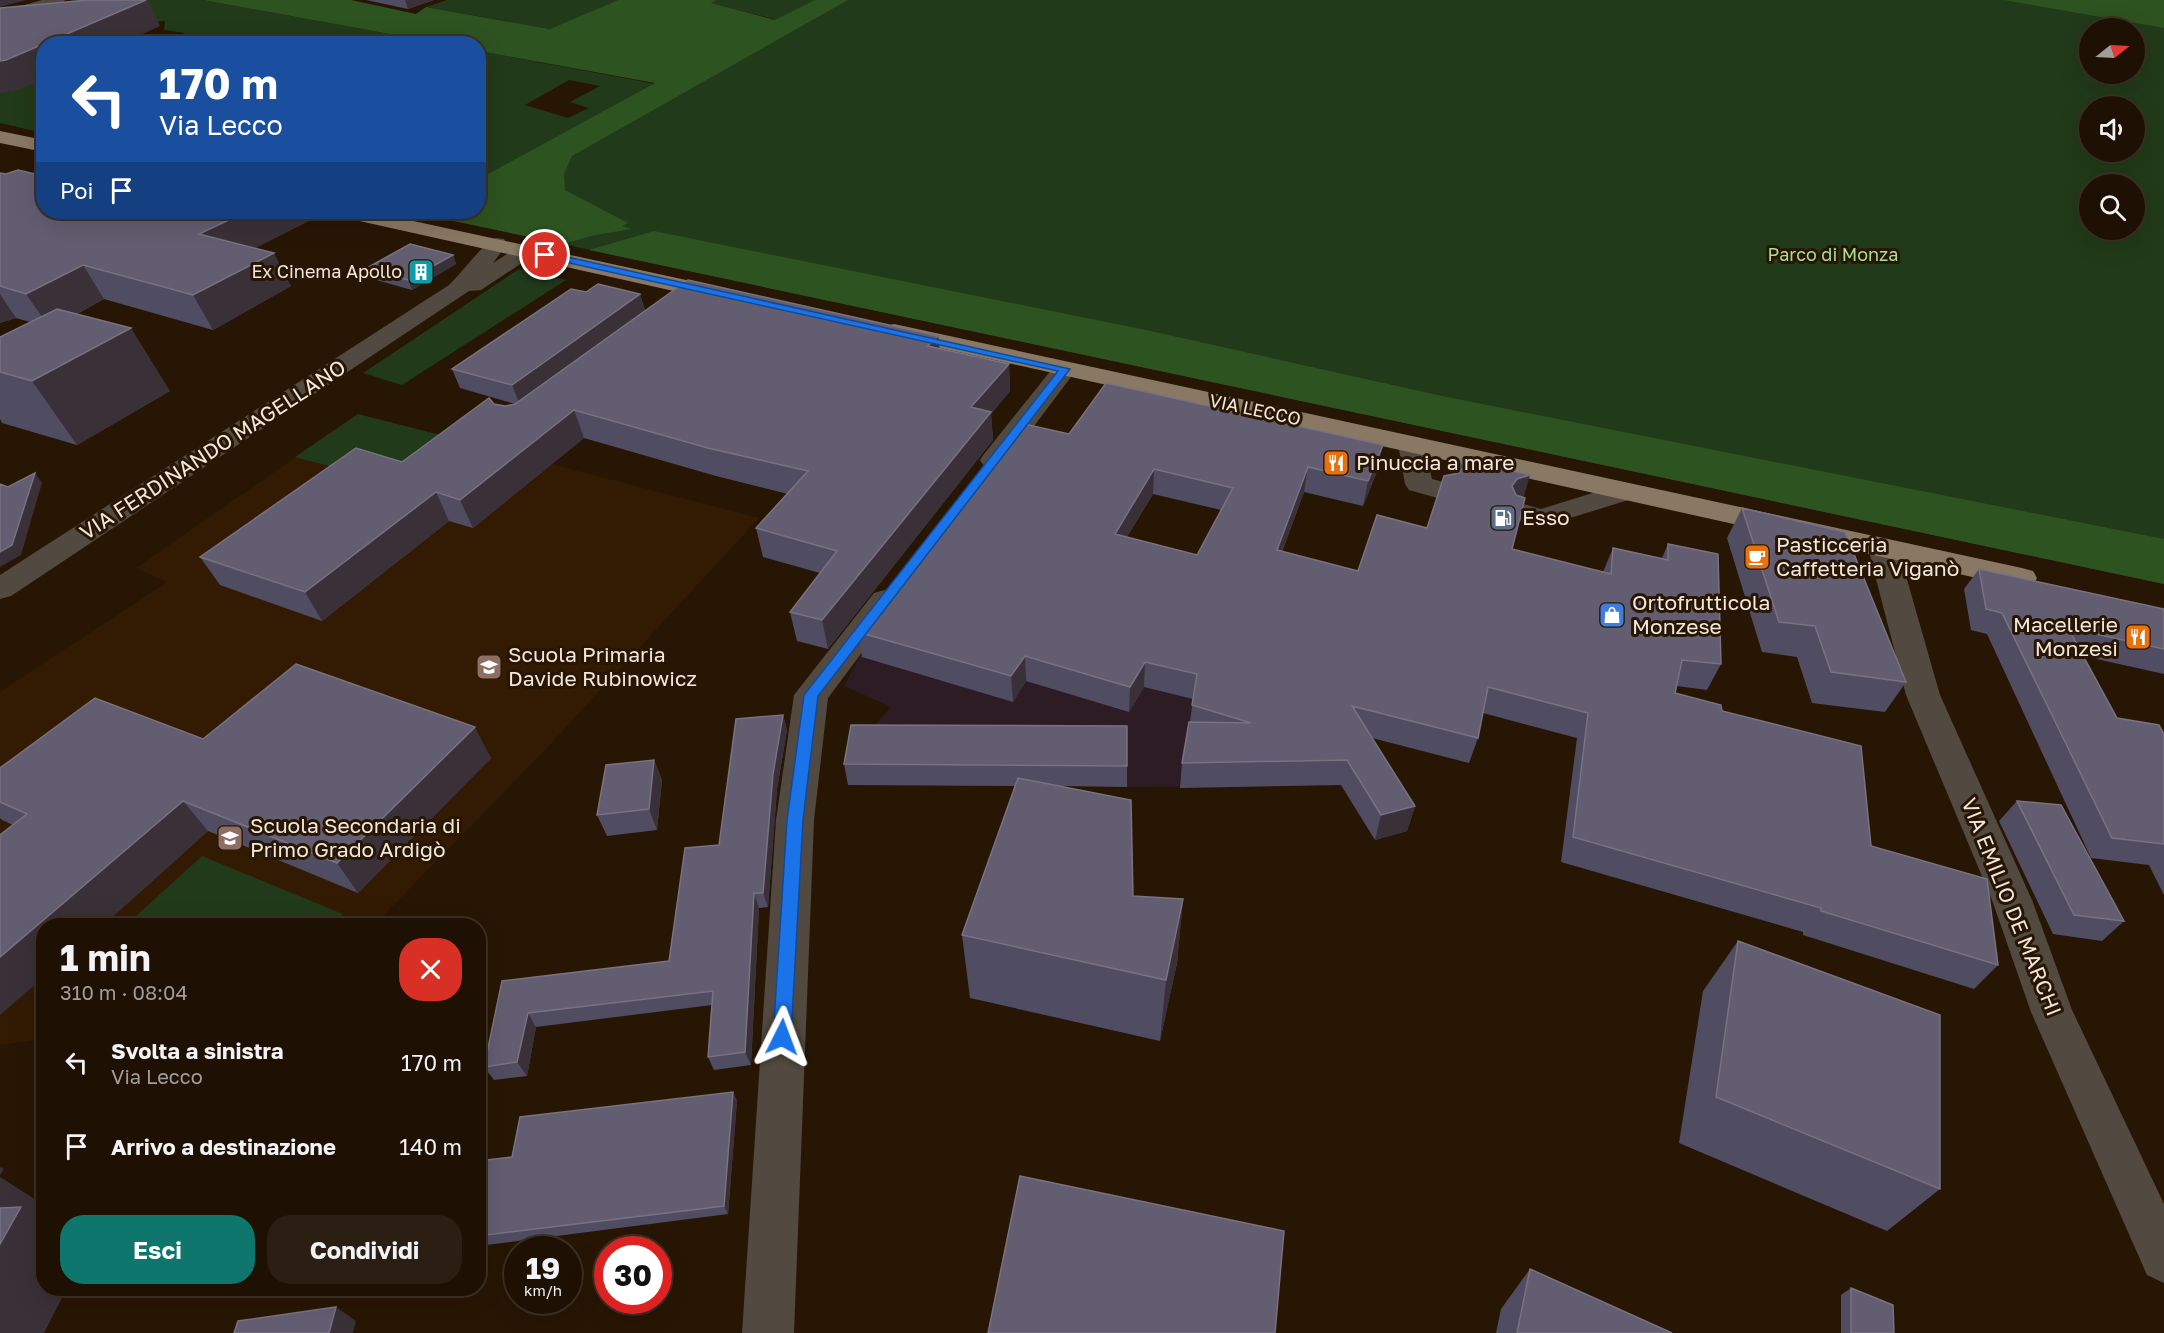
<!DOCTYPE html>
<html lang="it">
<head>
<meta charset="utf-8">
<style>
	:root { --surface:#1e1003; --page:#2b1e12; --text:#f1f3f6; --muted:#a19d9a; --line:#3c3025; --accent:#0f766e }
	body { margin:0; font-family:"Golos Text",sans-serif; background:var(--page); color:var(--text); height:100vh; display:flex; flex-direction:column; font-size:22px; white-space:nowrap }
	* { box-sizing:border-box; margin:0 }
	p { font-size:20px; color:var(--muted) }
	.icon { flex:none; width:33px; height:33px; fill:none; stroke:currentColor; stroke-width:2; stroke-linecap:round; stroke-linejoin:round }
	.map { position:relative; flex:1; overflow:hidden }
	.side { position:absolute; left:36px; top:918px; width:450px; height:378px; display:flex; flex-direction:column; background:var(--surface); border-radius:24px; box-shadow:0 6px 24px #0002,0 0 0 2px var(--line) }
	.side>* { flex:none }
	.top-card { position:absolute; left:36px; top:36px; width:450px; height:183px; border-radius:24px; box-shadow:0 6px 24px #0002,0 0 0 2px var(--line); background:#1a4fa0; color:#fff; overflow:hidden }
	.needle { width:39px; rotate:72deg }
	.tools { position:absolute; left:2079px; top:18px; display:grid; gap:12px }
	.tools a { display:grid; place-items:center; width:66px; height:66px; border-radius:50%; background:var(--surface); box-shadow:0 6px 24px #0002,0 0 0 2px var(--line); font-size:30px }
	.speed { position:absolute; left:504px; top:1236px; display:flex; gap:12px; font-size:30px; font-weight:700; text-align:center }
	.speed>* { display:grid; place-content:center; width:78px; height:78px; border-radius:50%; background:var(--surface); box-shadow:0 6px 24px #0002,0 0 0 2px var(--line); line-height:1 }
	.speed small { font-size:15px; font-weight:400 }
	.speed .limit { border:9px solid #d22; background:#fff; color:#111 }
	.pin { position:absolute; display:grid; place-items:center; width:51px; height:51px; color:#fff; margin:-26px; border:3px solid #fff; border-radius:50%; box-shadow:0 2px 6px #0007 }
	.me { position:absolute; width:66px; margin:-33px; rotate:3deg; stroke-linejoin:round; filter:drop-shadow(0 0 4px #0008) }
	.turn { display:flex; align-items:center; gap:21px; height:126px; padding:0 24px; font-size:27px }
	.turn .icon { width:78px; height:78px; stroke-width:2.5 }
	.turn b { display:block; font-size:42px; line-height:51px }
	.then { display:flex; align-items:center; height:57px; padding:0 24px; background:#0003; gap:12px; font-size:22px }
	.round { display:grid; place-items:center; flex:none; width:63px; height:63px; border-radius:24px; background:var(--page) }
	.overview { display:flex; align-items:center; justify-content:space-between; height:102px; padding:0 24px }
	h1 { font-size:36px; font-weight:700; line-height:45px }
	.cta { display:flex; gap:12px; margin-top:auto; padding:12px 24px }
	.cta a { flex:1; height:69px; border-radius:24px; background:var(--accent); color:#fff; font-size:24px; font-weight:700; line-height:69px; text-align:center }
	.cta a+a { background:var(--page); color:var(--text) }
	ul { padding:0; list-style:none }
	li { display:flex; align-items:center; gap:18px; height:84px; padding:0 24px }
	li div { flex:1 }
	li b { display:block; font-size:22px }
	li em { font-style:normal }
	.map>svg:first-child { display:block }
</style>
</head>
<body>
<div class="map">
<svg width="2164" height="1333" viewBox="0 0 2164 1333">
	<rect width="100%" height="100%" fill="#281604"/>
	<path fill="#2d1c23" d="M965,519L1292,721L1307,785L1127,787L856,746L891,707L844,686L860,656Z"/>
	<path fill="#331b03" d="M358,414L759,518L544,751L374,925L44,926L43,1039L0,1045V692L167,582L136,568Z"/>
	<path fill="#213a19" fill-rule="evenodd" d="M74,0H203L439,43H116C140,39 163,42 185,33L164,30L165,21L137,23L44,44L0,21Z
		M447,0H618L551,29L426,7Z
		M717,0H2164V584L416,213L478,212L479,179L482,177L478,175L479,51L656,84L774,19L710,3ZM2090,28H2134V74H2090ZM569,80L600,86L570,102L589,108L568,118L525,105ZM2090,106H2134V152H2090ZM2090,184H2134V230H2090Z
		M43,79V133L0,123V94Z
		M519,269L566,280L402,385L363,373Z
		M358,414L456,439L371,477L295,457Z
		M202,856L343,914L332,925H126Z"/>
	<path fill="#2d5320" d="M203,0H351L416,14L426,7L550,29L618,0H717L711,3L775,20L815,0H848L572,156L564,174L565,190L628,223L622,226L632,229L595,235L563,244L416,213L478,212L479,179L655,83L479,51L478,44L439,43Z
		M2004,0H2164V28Z
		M654,231L1146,330L1442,396L2164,539V584L589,250Z"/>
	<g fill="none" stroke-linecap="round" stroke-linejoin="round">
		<path fill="#524a40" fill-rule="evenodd" d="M42,0H65L63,3L0,22V12Z
			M496,238L504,239L507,244L493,263C507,255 520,242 537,246L540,251L481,290L469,291L11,596L0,599V575L449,285C460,275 486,240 496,238Z
			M1065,362L1074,364L1077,369L1004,466L994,468L984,466L980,460L984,454L1056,364Z
			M1411,436L1421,438L1424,444L1432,479L1451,484L1455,490L1451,496L1441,499L1409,490L1405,484L1398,444L1401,438Z
			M1625,483L1635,486L1639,492L1635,498L1541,527L1510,518L1506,512L1510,506L1520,503L1541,509Z
			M1883,539L1894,541L1898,548L1940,695L2032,900L2072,1010L2164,1204V1283L2147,1275L2031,1012L1992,900L1906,695L1868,548L1872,541Z
			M885,590L896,593L901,600L828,698L814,820L794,1333H742L776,820L794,695L874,593Z"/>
		<path fill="#887864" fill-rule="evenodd" d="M0,131L44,140V152L0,143Z
			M336,212H372L723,288L731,290L734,295L731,300L723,302L346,218L339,216Z
			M894,324L2022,568L2033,571L2037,578L2033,585L2022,588L886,336L882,331L886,326Z"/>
	</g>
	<path fill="#504d63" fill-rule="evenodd" d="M366,0H434L408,9Z
		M0,173L44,212H326L255,248L291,286L213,330L104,299L77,314L170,391L77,445L2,423L0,419V337L30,322L16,318L0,323Z
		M453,255L456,264L412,290L369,278L365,269Z
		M586,292L640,294L645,311L938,336L940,349L1009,364L1010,391L991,414L993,440L828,649L797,641L790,612L820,573L763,557L756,528L788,494L716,476L584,438L473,528L449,521L322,621L220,585L200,557L402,462L494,404L505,406L515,404L460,388L452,369Z
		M1069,434L1378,469L1363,506L1304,492L1282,552L1358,571L1427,528L1456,473L1460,459L1523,497L1512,549L1603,572L1613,548L1662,558L1668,544L1721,664L1707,690L1677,686L1675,693L1722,711L1871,846L1998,965L1974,989L1803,935V932L1561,862L1577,738L1483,713L1478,738L1469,763L1372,738L1415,806L1407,831L1375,840L1341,785L1180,788L1182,763L1190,722L1193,699L1144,687L1129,712L1026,681L1013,702L862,657L858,632ZM1153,494L1221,510L1197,555L1127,537Z
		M1742,508L1906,682L1885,712L1812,703L1797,657L1762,652L1727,538Z
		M1979,569L2164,609V674L2083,656L2117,718L2164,734V895L2149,865L2091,858L1987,634L1971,630L1964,589Z
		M783,715L787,730L777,789L768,907L759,908L751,1065L714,1070L708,1057L712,1005L536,1027L527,1076L494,1080L484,1067L502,981L669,961L719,845Z
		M203,739L491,758L358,893L208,831L102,926H44L13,825L2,820L0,818V768Z
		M654,760L662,780L657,830L607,836L597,815Z
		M844,764L1127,766V787L1060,786L1133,896L1183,899L1177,963L1160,1041L970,998L962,935L1016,786L848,785Z
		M2017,801L2124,921L2102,941L2053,934L1999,821Z
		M1738,941L1940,1189L1887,1231L1679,1143L1703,991Z
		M733,1092L737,1101L728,1214L478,1246V1161L512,1157Z
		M1530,1269L1672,1333H1496L1501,1309Z
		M1851,1288L1894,1333H1841V1295Z"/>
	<path fill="#393038" d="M0,0H26L0,7Z
		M146,0H148L158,21L160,26L121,44H44Z
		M405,0H434L408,9Z
		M44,44V79L23,88L0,94V61Z
		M246,212H326L217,268L199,234Z
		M274,253L291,286L213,330L193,295Z
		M453,255L456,264L412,290L408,280Z
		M83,265L104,299L50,328L26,294Z
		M0,294L16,318L0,323Z
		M640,294L645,313L520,405L512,385Z
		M131,328L170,391L77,445L32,381Z
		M938,336L941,363L928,346Z
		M1009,364L1010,391L991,414L993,440L828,649L822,620L971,407Z
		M574,410L584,438L473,528L460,500Z
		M1383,445L1378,469L1363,506L1368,481Z
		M1308,467L1304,492L1273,575L1277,550Z
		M1154,469L1153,494L1114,559L1115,534Z
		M35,473L42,483L21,555L0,567V552Z
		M1530,475L1523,500L1504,511L1512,486L1517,479Z
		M436,492L449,521L322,621L305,592Z
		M1025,656L1026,681L1013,702L1011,676Z
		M1145,662L1144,687L1129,712L1130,687Z
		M783,715L787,730L777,789L768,907L763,893L773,774Z
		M475,727L491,758L358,893L337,863Z
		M654,760L662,780L657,830L649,809Z
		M183,801L208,831L102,926H44V977L0,1015V957Z
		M1415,806L1407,831L1375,840L1381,815Z
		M754,893L759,908L751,1065L745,1052Z
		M1183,899L1177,963L1160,1041L1166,980Z
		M528,1013L536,1027L527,1076L517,1062Z
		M733,1092L737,1101L728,1214L724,1206Z
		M0,1167L4,1169L0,1175Z
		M0,1177L44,1205V1288H67L44,1333H0Z
		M336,1307L356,1321L353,1333H329Z"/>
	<path fill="#625d70" stroke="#787281" stroke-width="1.5" fill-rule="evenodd" d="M88,0H146L6,60L0,61V8Z
		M18,170L44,176V212H246L199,234L274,253L193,295L83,265L26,294L0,286V173L6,174Z
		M410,244L453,255L408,280L365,269Z
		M688,280L938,336L928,346L1009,364L971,407L991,412L822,620L790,612L837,551L756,528L808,471L708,448L574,410L460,500L436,492L305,592L200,557L356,448L402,462L489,398L494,404L505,406L515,404Z
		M598,284L640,294L512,385L452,369L571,289L586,292Z
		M57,309L131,328L32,381L0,372V337Z
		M1106,383L1383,445L1368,481L1308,467L1277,550L1358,571L1377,515L1427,528L1444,476L1459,473L1464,467L1460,459L1530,475L1517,479L1512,486L1516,495L1525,498L1512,549L1611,574L1613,548L1668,560V544L1718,554L1721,664L1682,660L1675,693L1721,705L1722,711L1861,746L1871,846L1987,879L1998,965L1821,911V908L1573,837L1588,713L1488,687L1478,738L1352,706L1415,806L1381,815L1347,760L1182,763L1189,722L1251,723L1192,705L1197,674L1145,662L1130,687L1025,656L1011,676L858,632L1020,423L1069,434ZM1154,469L1233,488L1197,555L1115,534Z
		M35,473L12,545L0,552V484L8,487Z
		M1742,508L1845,532L1906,682L1831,672L1815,626L1779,622Z
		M1979,569L2164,609V649L2068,628L2117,718L2159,725L2164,734V844L2112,838L2002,613L1986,609Z
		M296,664L475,727L337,863L183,801L0,957V835L27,814L0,802V768L95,698L203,739Z
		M783,715L773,774L763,893H754L745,1052L708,1057L713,991L528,1013L517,1062L484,1067L502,981L669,961L685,848L719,845L736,719Z
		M851,725L1127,726V766L844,764Z
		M654,760L649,809L597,815L606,765Z
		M1018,778L1131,800L1133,896L1183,899L1166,980L962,935Z
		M2017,801L2061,805L2124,921L2074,915Z
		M1738,941L1940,1015V1189L1716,1097Z
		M733,1092L724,1206L478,1236V1161L512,1157L520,1117Z
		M1020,1176L1284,1231L1275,1333H988Z
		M21,1207L0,1244V1208Z
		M1530,1269L1672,1333H1517Z
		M1851,1288L1893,1305L1894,1333H1851Z
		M336,1307L329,1333H234L238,1321Z"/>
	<path fill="#1a73e8" stroke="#114b97" stroke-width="1.5" d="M545,252L1070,369L818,696L803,820L791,1037L788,1042L782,1045L776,1042L773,1037L787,820L804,695L1058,371L542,257V253Z"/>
	<defs>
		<g id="building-square" transform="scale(1.35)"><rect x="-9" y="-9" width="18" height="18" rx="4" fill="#0f9aa8" stroke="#281604"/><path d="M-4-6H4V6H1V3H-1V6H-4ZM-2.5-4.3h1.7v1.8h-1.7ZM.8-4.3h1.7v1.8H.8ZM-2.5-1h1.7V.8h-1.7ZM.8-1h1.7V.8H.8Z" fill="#fff"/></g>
		<g id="restaurant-square" transform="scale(1.35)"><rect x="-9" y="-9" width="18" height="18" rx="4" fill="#e8710a" stroke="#281604"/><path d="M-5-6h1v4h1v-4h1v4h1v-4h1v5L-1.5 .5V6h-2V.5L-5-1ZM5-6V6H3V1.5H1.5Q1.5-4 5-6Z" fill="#fff"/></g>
		<g id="fuel-square" transform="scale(1.35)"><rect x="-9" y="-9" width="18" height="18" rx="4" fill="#5c6f8a" stroke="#281604"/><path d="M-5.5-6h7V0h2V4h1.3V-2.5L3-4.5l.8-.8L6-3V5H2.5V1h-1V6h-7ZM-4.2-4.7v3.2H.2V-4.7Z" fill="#fff"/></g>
		<g id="cafe-square" transform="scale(1.35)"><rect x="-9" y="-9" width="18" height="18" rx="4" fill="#e8710a" stroke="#281604"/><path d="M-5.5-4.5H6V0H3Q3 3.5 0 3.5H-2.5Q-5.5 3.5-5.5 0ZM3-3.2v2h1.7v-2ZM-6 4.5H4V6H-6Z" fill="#fff"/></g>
		<g id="shop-square" transform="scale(1.35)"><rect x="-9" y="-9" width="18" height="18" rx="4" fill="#3f7fe0" stroke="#281604"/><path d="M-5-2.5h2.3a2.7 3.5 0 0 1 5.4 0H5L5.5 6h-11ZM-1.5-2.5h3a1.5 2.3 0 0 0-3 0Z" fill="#fff"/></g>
		<g id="school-square" transform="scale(1.35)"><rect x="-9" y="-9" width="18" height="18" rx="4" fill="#8d6e63" stroke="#281604"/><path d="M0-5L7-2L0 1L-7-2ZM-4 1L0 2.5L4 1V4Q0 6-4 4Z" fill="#fff"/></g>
	</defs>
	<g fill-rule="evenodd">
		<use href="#building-square" x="421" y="272"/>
		<use href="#restaurant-square" x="1336" y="463"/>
		<use href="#fuel-square" x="1503" y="518"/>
		<use href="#cafe-square" x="1757" y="557"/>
		<use href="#shop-square" x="1612" y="615"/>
		<use href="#restaurant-square" x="2138" y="637"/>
		<use href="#school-square" x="489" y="667"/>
		<use href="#school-square" x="230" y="838"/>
	</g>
	<g text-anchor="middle" stroke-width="6" stroke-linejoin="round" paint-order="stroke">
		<g font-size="18" fill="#a4df93" stroke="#281604">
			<text x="1833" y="261">Parco di Monza</text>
		</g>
		<g font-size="18" fill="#f3e6db" stroke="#281604" text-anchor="end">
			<text x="402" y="278">Ex Cinema Apollo</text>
		</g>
		<g font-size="18" fill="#f3e6db" stroke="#281604">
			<text transform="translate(1255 410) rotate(12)" y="6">VIA LECCO</text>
		</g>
		<g font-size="21" fill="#f3e6db" stroke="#281604">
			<text transform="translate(213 450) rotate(-33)" y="7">VIA FERDINANDO MAGELLANO</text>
			<text transform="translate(2011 907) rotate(68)" y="7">VIA EMILIO DE MARCHI</text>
		</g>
		<g font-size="21" fill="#f3e6db" stroke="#281604" text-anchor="start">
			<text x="1356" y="470">Pinuccia a mare</text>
			<text x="1522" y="525">Esso</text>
			<text x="1776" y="552">Pasticceria<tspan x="1776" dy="24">Caffetteria Viganò</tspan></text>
			<text x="1632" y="610">Ortofrutticola<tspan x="1632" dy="24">Monzese</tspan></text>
			<text x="2118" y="632" text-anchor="end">Macellerie<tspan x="2118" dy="24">Monzesi</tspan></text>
			<text x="508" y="662">Scuola Primaria<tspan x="508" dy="24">Davide Rubinowicz</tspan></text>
			<text x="250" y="833">Scuola Secondaria di<tspan x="250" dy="24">Primo Grado Ardigò</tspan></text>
		</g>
	</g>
</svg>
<div class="tools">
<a><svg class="needle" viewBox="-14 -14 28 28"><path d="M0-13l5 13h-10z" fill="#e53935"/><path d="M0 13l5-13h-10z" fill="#a19d9a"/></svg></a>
<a><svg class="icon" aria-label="sound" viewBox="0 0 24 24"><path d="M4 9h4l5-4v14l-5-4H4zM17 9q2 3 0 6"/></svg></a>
<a><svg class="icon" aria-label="search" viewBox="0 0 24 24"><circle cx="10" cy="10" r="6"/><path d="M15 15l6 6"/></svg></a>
</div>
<div class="speed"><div>19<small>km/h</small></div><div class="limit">30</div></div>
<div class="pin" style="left:545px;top:255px;background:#d93025"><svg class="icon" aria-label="arrive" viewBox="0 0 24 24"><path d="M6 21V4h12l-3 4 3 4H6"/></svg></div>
<svg class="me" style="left:782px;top:1037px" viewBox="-20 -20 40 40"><path d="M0-17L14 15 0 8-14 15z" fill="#1a73e8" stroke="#fff" stroke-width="4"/></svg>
<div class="top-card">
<div class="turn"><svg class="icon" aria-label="left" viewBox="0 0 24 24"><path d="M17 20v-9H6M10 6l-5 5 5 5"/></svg><div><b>170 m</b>Via Lecco</div></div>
<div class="then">Poi<svg class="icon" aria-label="arrive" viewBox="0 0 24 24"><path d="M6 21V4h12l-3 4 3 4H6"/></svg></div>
</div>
<section class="side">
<div class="overview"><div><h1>1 min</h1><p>310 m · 08:04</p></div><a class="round" style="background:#d93025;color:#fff"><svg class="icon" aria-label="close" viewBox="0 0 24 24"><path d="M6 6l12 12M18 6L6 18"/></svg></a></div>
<ul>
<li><svg class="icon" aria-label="left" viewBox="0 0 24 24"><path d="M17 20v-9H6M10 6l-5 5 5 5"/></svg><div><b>Svolta a sinistra</b><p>Via Lecco</p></div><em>170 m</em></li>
<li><svg class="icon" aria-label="arrive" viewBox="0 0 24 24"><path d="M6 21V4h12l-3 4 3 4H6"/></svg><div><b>Arrivo a destinazione</b></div><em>140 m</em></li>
</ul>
<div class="cta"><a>Esci</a><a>Condividi</a></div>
</section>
</div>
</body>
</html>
